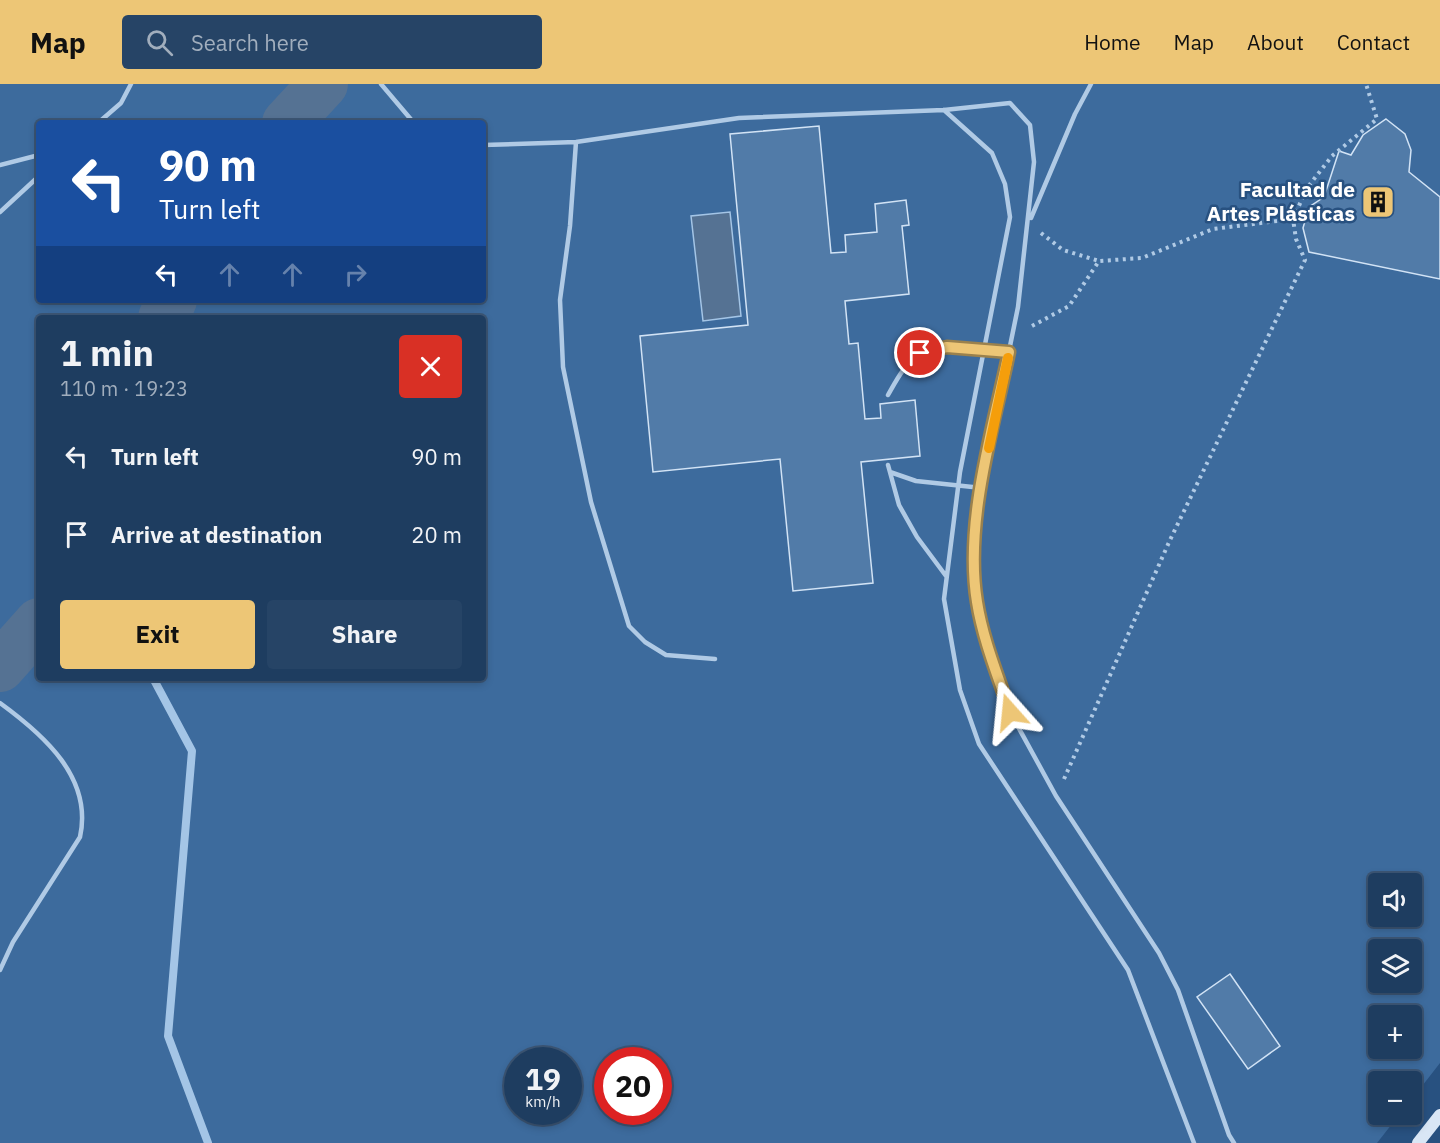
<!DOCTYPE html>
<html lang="en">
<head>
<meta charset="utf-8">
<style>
	:root { --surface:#1e3d60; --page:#264466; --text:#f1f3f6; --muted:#a1aebd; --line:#3c5675; --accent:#edc676 }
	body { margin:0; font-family:"IBM Plex Sans",sans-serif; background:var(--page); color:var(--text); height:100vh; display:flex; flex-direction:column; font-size:22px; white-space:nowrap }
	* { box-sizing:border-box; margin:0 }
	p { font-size:20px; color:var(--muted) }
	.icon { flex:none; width:33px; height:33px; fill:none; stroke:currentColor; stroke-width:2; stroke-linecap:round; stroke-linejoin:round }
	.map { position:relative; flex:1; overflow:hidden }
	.side { position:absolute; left:36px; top:231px; width:450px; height:366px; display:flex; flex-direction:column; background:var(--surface); border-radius:6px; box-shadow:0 3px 9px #0003,0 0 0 2px var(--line) }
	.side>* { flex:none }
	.banner { position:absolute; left:36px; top:36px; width:450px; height:183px; border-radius:6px; box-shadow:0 3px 9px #0003,0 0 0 2px var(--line); background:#1a4fa0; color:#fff; overflow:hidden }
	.tools { position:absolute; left:1368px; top:789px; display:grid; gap:12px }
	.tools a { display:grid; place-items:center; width:54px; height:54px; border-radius:6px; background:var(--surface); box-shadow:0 3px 9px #0003,0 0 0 2px var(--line); font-size:30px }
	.speed { position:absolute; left:504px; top:963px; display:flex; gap:12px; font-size:30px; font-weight:700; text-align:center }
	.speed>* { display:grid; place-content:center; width:78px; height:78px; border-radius:50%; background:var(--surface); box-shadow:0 3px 9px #0003,0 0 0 2px var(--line); line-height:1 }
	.speed small { font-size:15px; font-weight:400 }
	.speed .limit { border:9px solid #d22; background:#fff; color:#111 }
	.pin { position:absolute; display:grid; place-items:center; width:51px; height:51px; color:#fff; margin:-26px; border:3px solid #fff; border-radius:50%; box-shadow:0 2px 6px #0007 }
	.me { position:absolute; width:66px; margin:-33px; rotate:342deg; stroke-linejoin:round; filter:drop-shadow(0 0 4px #0008) }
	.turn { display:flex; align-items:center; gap:21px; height:126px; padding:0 24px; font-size:27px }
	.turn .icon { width:78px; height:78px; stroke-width:2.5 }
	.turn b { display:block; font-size:42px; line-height:51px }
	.lanes { display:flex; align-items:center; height:57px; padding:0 24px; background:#0003; justify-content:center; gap:30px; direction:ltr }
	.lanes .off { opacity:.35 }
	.round { display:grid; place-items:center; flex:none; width:63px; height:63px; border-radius:6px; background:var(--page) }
	.head { display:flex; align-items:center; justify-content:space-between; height:102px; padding:0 24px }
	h1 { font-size:36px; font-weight:700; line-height:45px }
	.primary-button { display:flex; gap:12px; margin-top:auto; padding:12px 24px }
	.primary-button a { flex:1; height:69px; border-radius:6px; background:var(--accent); color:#111; font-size:24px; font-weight:700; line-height:69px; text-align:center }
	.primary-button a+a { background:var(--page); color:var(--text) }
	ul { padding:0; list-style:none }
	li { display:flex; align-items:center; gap:18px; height:78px; padding:0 24px }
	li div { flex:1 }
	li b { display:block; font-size:22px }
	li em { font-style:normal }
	header { display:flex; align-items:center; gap:36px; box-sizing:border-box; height:84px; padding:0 30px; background:var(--accent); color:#111 }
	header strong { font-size:28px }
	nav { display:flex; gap:33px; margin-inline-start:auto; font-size:21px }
	.search { width:420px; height:54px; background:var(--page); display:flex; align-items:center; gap:15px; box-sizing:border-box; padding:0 21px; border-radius:6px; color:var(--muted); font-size:22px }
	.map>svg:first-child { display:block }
</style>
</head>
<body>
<header>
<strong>Map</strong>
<div class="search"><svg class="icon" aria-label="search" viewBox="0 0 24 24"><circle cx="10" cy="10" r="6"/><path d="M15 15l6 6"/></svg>Search here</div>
<nav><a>Home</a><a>Map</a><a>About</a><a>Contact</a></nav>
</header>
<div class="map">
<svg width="1440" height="1059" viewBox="0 0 1440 1059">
	<rect width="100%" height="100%" fill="#285180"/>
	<path fill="#3d6b9d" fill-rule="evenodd" d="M0,0H1440V979L1412,1015V998H1378V1030L1399,1031L1377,1059H0ZM39,39H483V216H39ZM39,234H483V594H39ZM1378,800H1412V832H1378ZM1378,866H1412V898H1378ZM1378,932H1412V964H1378ZM518,976H568V1028H518ZM608,976H658V1028H608Z"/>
	<path fill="#557293" stroke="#a4c5e6" stroke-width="1.5" d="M730,128L741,232L703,237L691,132Z"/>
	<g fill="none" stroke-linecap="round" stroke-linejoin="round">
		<path stroke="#a4c5e6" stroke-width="8" d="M153,594L192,667L168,952L208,1059"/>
		<path stroke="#557293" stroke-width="50" d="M287,39L323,0
			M163,234L172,216
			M0,583L39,539"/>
	</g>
	<path fill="#517ba8" stroke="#d2e3f5" stroke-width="1.5" d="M1386,35L1405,50L1411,66L1409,88L1440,113V195L1309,168L1303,144L1309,123L1324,113L1339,67L1351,71L1363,51Z
		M819,42L831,169L846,168L845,151L877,148L875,120L906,116L909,141L902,142L909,210L845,217L849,260L858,259L865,335L881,334L880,320L915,316L920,372L861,378L873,499L793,507L780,375L653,388L640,252L748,241L730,50Z
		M1230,890L1280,962L1248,985L1197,913Z"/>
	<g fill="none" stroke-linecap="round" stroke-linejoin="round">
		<path stroke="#b0cae5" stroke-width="4" stroke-dasharray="3 4.5" stroke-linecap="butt" d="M1041,149L1063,166L1099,177
			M1032,242L1069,222L1099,177L1142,174L1213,145L1293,135
			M1064,695L1170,456L1305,176L1296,155L1293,135L1307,104L1332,72L1377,35L1366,0"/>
		<path stroke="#b0cae5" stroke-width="4.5" d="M381,0L414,39
			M944,26L992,69L1005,100L1010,133L960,388L944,515L960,606L979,660L1128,886L1194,1059
			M98,39L121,19L131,0
			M576,58L570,142L560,216L563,283L591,418L629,542L645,558L666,571L715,575
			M483,61L576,58L739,34L944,26L1010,19L1030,41L1034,78L1018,223L983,394L974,459L977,517L987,561L1010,628L1056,712L1159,869L1178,906L1229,1051L1234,1059
			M0,81L39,71
			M0,128L39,92
			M1031,134L1075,30L1091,0
			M888,311C896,297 905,279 920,270C939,257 986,265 1009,268
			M888,381L899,421L917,453L946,492
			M890,388L916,397L982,404
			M0,619C44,651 93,694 80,753L13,858L0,886"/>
		<path stroke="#d9e6f5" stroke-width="12" d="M1418,1059L1440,1031"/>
	</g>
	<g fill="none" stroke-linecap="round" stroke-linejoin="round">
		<g stroke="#9a814d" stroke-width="15">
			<path id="route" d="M920,269L947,263L1009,268C993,345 964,439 977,518C983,556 998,592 1010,628"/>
		</g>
		<use href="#route" stroke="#edc676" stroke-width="10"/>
		<path stroke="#f59e0b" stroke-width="10" d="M989,364L1008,274"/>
	</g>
	<defs>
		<g id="building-square" transform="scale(1.725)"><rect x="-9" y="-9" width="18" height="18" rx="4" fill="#edc676" stroke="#285180"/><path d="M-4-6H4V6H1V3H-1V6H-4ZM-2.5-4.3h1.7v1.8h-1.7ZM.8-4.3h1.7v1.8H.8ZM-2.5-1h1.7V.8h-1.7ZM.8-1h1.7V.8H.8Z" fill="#111"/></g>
	</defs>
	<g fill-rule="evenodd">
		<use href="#building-square" x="1378" y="118"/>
	</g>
	<g text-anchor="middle" stroke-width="5" stroke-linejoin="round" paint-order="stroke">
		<g font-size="21" font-weight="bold" fill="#fff" stroke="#285180" text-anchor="end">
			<text x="1355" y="113">Facultad de<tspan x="1355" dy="24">Artes Plásticas</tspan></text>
		</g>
	</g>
</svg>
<div class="tools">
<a><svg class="icon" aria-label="sound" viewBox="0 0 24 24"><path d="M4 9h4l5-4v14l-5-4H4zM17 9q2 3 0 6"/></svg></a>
<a><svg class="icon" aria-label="layers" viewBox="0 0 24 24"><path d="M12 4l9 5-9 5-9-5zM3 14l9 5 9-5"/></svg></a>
<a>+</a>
<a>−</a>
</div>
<div class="speed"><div>19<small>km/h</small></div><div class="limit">20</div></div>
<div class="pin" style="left:920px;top:269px;background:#d93025"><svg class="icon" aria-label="arrive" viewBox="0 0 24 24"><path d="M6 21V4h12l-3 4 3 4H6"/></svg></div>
<svg class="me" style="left:1010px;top:628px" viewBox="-20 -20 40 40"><path d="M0-17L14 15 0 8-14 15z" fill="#edc676" stroke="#fff" stroke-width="4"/></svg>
<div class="banner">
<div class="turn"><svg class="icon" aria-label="left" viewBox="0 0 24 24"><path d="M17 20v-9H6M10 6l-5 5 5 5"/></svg><div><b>90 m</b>Turn left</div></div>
<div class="lanes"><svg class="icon" aria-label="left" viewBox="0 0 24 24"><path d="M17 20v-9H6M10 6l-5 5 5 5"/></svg><svg class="icon off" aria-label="ahead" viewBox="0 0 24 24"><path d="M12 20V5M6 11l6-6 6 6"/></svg><svg class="icon off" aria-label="ahead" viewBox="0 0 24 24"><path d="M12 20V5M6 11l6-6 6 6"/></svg><svg class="icon off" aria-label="right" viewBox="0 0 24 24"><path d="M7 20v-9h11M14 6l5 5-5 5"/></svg></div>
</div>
<section class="side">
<div class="head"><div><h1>1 min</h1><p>110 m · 19:23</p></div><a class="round" style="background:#d93025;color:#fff"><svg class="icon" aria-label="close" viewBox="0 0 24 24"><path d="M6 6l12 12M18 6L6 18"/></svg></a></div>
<ul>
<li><svg class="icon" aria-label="left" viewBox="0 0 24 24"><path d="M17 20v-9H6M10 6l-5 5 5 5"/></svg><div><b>Turn left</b></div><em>90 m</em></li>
<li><svg class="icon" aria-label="arrive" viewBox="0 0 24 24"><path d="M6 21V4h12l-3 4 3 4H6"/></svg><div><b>Arrive at destination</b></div><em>20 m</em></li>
</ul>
<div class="primary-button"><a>Exit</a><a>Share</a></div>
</section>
</div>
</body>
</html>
